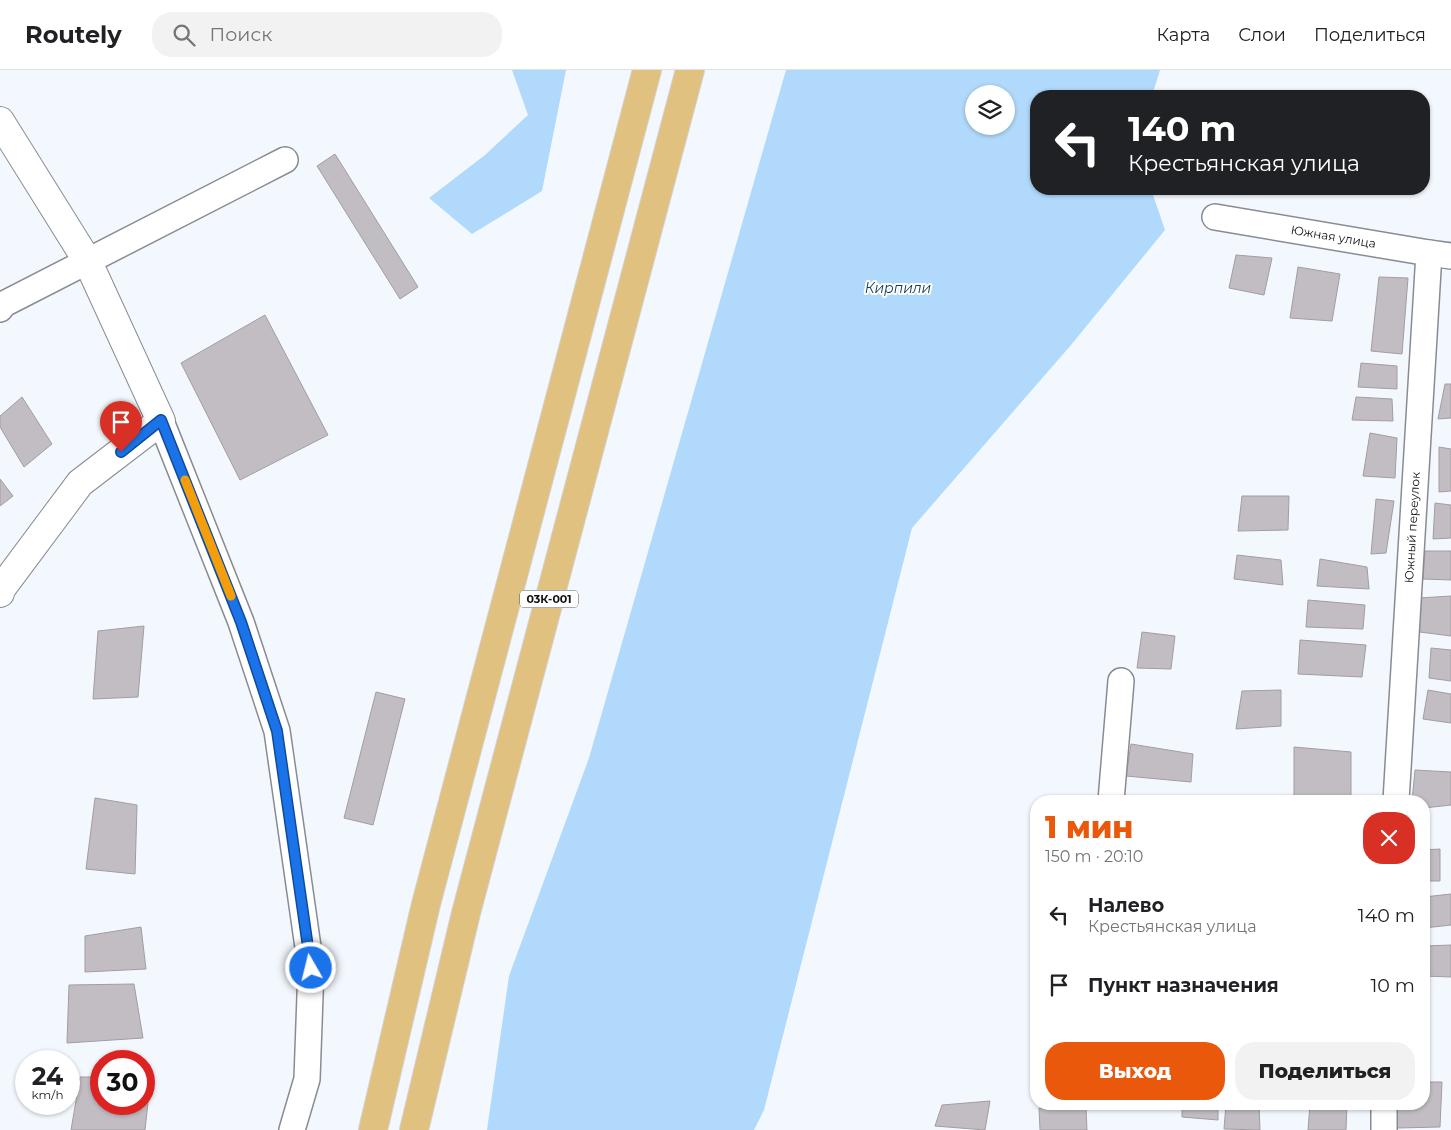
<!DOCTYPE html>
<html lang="ru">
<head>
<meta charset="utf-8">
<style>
	:root { --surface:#fff; --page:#f2f2f2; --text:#202124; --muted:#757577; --line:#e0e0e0; --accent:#ea580c }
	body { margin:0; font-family:Montserrat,sans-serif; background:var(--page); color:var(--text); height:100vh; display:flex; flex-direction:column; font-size:19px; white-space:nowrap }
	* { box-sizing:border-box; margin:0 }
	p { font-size:16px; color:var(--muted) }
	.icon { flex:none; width:28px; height:28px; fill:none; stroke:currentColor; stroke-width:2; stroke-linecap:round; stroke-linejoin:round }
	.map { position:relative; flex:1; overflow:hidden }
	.drawer { position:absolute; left:1030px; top:725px; width:400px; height:315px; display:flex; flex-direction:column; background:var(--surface); border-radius:20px; box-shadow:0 1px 4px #0004 }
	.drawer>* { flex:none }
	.top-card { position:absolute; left:1030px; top:20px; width:400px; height:105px; border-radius:20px; box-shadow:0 1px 4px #0004; background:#202124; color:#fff; overflow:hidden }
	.buttons { position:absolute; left:965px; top:15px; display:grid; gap:10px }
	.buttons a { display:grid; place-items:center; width:50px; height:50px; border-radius:50%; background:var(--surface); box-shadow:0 1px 4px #0004; font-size:25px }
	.speed { position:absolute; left:15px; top:980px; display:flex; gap:10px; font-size:25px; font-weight:700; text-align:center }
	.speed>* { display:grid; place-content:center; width:65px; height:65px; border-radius:50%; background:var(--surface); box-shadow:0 1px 4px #0004; line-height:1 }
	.speed small { font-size:12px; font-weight:400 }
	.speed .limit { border:8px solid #d22; background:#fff; color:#111 }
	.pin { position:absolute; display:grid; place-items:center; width:42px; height:42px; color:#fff; margin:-51px -21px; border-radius:50% 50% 50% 0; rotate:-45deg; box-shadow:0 0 5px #0007 }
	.pin .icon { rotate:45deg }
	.me { position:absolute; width:55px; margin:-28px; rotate:352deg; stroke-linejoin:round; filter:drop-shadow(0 0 4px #0008) }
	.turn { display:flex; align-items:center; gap:18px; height:105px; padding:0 15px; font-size:22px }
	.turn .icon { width:65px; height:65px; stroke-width:2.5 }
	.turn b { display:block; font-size:35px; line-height:42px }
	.round { display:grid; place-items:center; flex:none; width:52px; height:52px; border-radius:20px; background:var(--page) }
	.summary { display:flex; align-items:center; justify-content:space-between; height:85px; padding:0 15px }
	h1 { font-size:30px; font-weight:800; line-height:38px; color:var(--accent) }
	.button { display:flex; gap:10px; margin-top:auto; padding:10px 15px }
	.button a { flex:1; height:58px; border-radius:20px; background:var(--accent); color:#fff; font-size:20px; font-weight:800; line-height:58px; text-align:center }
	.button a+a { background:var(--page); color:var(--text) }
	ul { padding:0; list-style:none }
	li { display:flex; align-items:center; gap:15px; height:70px; padding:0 15px }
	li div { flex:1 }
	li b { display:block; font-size:19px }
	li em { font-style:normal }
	header { display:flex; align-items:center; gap:30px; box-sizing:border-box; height:70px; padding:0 25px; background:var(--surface); border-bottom:1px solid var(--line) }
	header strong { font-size:24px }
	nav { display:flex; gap:28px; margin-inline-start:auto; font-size:18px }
	.search { width:350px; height:45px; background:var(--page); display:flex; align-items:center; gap:12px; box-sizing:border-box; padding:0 18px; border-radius:20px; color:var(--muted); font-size:19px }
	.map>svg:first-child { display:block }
</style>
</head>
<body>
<header>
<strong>Routely</strong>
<div class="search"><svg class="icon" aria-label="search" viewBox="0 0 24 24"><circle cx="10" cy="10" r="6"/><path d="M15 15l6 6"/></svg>Поиск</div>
<nav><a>Карта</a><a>Слои</a><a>Поделиться</a></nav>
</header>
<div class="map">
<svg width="1451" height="1060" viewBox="0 0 1451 1060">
	<rect width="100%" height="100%" fill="#f3f8fe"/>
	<path fill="#b0d9fc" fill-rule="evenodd" d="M512,0H566L542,121L472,164L429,128L485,85L528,45Z
		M786,0H1160L1152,26H1036V119H1151L1165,160L1071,275L912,458L764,1040L754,1060H487L509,906L589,688ZM974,24H1006V56H974Z"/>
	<path fill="#c1bdc3" stroke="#a19da3" d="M335,84L418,217L400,229L317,96Z
		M1236,185L1272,188L1264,225L1229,218Z
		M1298,197L1340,204L1332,251L1290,248Z
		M1379,207L1408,208L1402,284L1371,281Z
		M265,245L328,365L240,410L181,293Z
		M1361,293L1397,296V319L1358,317Z
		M1445,314H1451V348L1438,349Z
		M22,327L52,374L24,397L0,357V346Z
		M1356,327L1392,329L1393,351L1352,350Z
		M1370,363L1397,368L1395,408L1363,406Z
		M1439,377L1451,379V421L1439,422Z
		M0,409L13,426L0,436Z
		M1242,426H1289L1288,460L1238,461Z
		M1376,429L1394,431L1386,483L1371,484Z
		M1435,433L1451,435V468L1433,469Z
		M1425,481H1451V510L1423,509Z
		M1237,485L1281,490L1283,515L1234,509Z
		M1320,489L1367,497L1369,519L1317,516Z
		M1451,526V566L1412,561L1419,528Z
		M1308,530L1365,535L1363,559L1306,557Z
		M144,556L138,627L93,629L98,561Z
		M1142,562L1175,566L1171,599L1137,598Z
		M1300,570L1366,575L1362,607L1298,604Z
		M1431,578L1451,580V611L1429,608Z
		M1281,620V656L1236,659L1242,621Z
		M1428,620L1451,624V653L1423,649Z
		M376,622L405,629L373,755L344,748Z
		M1131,674L1193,684L1191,712L1126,706Z
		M1294,677L1351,682V731L1294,729Z
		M1415,700L1451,702V735L1424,738V731H1412Z
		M95,728L137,735L135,804L86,799Z
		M1440,779V811H1424V780Z
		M1451,824V855L1424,858V827Z
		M141,857L146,899L85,902V866Z
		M1451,875V907L1424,906V876Z
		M134,914L143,968L67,973L69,915Z
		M144,1005H151L145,1060H71L80,1007H101V1034H144Z
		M1424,1012H1442L1440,1057L1397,1058L1396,1034H1424Z
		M990,1031L985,1060L935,1056L942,1035Z
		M1182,1034H1218V1050L1182,1047Z
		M1226,1034H1259L1260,1060L1224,1059Z
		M1310,1034H1347L1346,1060H1308Z
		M1039,1038H1086L1087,1060H1040Z"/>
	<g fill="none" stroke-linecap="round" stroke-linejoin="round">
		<g stroke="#888c92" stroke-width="28">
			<g id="minor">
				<path id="s1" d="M1215,147L1429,183L1451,186"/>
				<path d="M0,239L4,234L285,90"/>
				<path d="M161,351L241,552L277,661L311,898L307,1009L292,1060"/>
				<path d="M1111,731L1121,611"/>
				<path id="s2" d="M1396,731L1429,183"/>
				<path d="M1384,1060V1034"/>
			</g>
		</g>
		<g stroke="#888c92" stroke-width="30">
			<path id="secondary" d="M0,51L88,192L161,351L80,413L1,519L0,523"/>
		</g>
		<g stroke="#d4d4d5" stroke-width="30">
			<path id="primary" d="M373,1060L426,834L647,0
				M414,1060L466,843L690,0"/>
		</g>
		<use href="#minor" stroke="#fff" stroke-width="25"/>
		<use href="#secondary" stroke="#fff" stroke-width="28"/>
		<use href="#primary" stroke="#e1c17f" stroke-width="28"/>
	</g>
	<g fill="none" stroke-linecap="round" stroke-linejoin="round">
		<g stroke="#114b97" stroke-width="12">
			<path id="route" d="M121,382L161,350L241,552L277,661L311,898"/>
		</g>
		<use href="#route" stroke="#1a73e8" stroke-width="9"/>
		<path stroke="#f59e0b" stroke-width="9" d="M185,410L231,526"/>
	</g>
	<g text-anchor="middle" stroke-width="4" stroke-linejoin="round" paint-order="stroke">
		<rect fill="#fff" stroke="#58595a" stroke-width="1" x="520" y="520.5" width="58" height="17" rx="4"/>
		<g font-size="11" font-weight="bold" fill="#101214">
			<text x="549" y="533">03К-001</text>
		</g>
		<g font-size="12" fill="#101214" stroke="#fff">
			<text dy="4" stroke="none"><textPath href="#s1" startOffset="120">Южная улица</textPath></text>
			<text dy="4" stroke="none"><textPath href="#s2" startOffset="274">Южный переулок</textPath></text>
		</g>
		<g font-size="14" font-style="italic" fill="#113955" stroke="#fff">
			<text x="898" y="223">Кирпили</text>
		</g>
	</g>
</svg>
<div class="buttons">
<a><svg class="icon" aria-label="layers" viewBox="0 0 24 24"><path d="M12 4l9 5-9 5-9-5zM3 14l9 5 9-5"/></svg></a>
</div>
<div class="speed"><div>24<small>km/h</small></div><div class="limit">30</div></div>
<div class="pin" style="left:121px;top:382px;background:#d93025"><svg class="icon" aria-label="arrive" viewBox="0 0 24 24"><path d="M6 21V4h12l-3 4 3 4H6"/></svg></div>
<svg class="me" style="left:311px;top:898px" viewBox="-20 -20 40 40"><circle r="17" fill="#1a73e8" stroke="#fff" stroke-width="3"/><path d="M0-11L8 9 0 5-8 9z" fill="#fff"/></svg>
<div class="top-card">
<div class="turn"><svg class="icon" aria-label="left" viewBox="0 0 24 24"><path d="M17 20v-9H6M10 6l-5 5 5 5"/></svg><div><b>140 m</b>Крестьянская улица</div></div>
</div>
<section class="drawer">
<div class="summary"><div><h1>1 мин</h1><p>150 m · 20:10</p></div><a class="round" style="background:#d93025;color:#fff"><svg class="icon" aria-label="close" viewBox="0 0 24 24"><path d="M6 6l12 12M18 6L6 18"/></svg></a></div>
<ul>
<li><svg class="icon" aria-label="left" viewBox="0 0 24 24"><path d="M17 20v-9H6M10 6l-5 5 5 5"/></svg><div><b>Налево</b><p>Крестьянская улица</p></div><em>140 m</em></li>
<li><svg class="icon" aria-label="arrive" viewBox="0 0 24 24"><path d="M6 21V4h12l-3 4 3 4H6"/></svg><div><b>Пункт назначения</b></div><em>10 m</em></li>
</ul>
<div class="button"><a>Выход</a><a>Поделиться</a></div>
</section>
</div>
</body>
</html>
